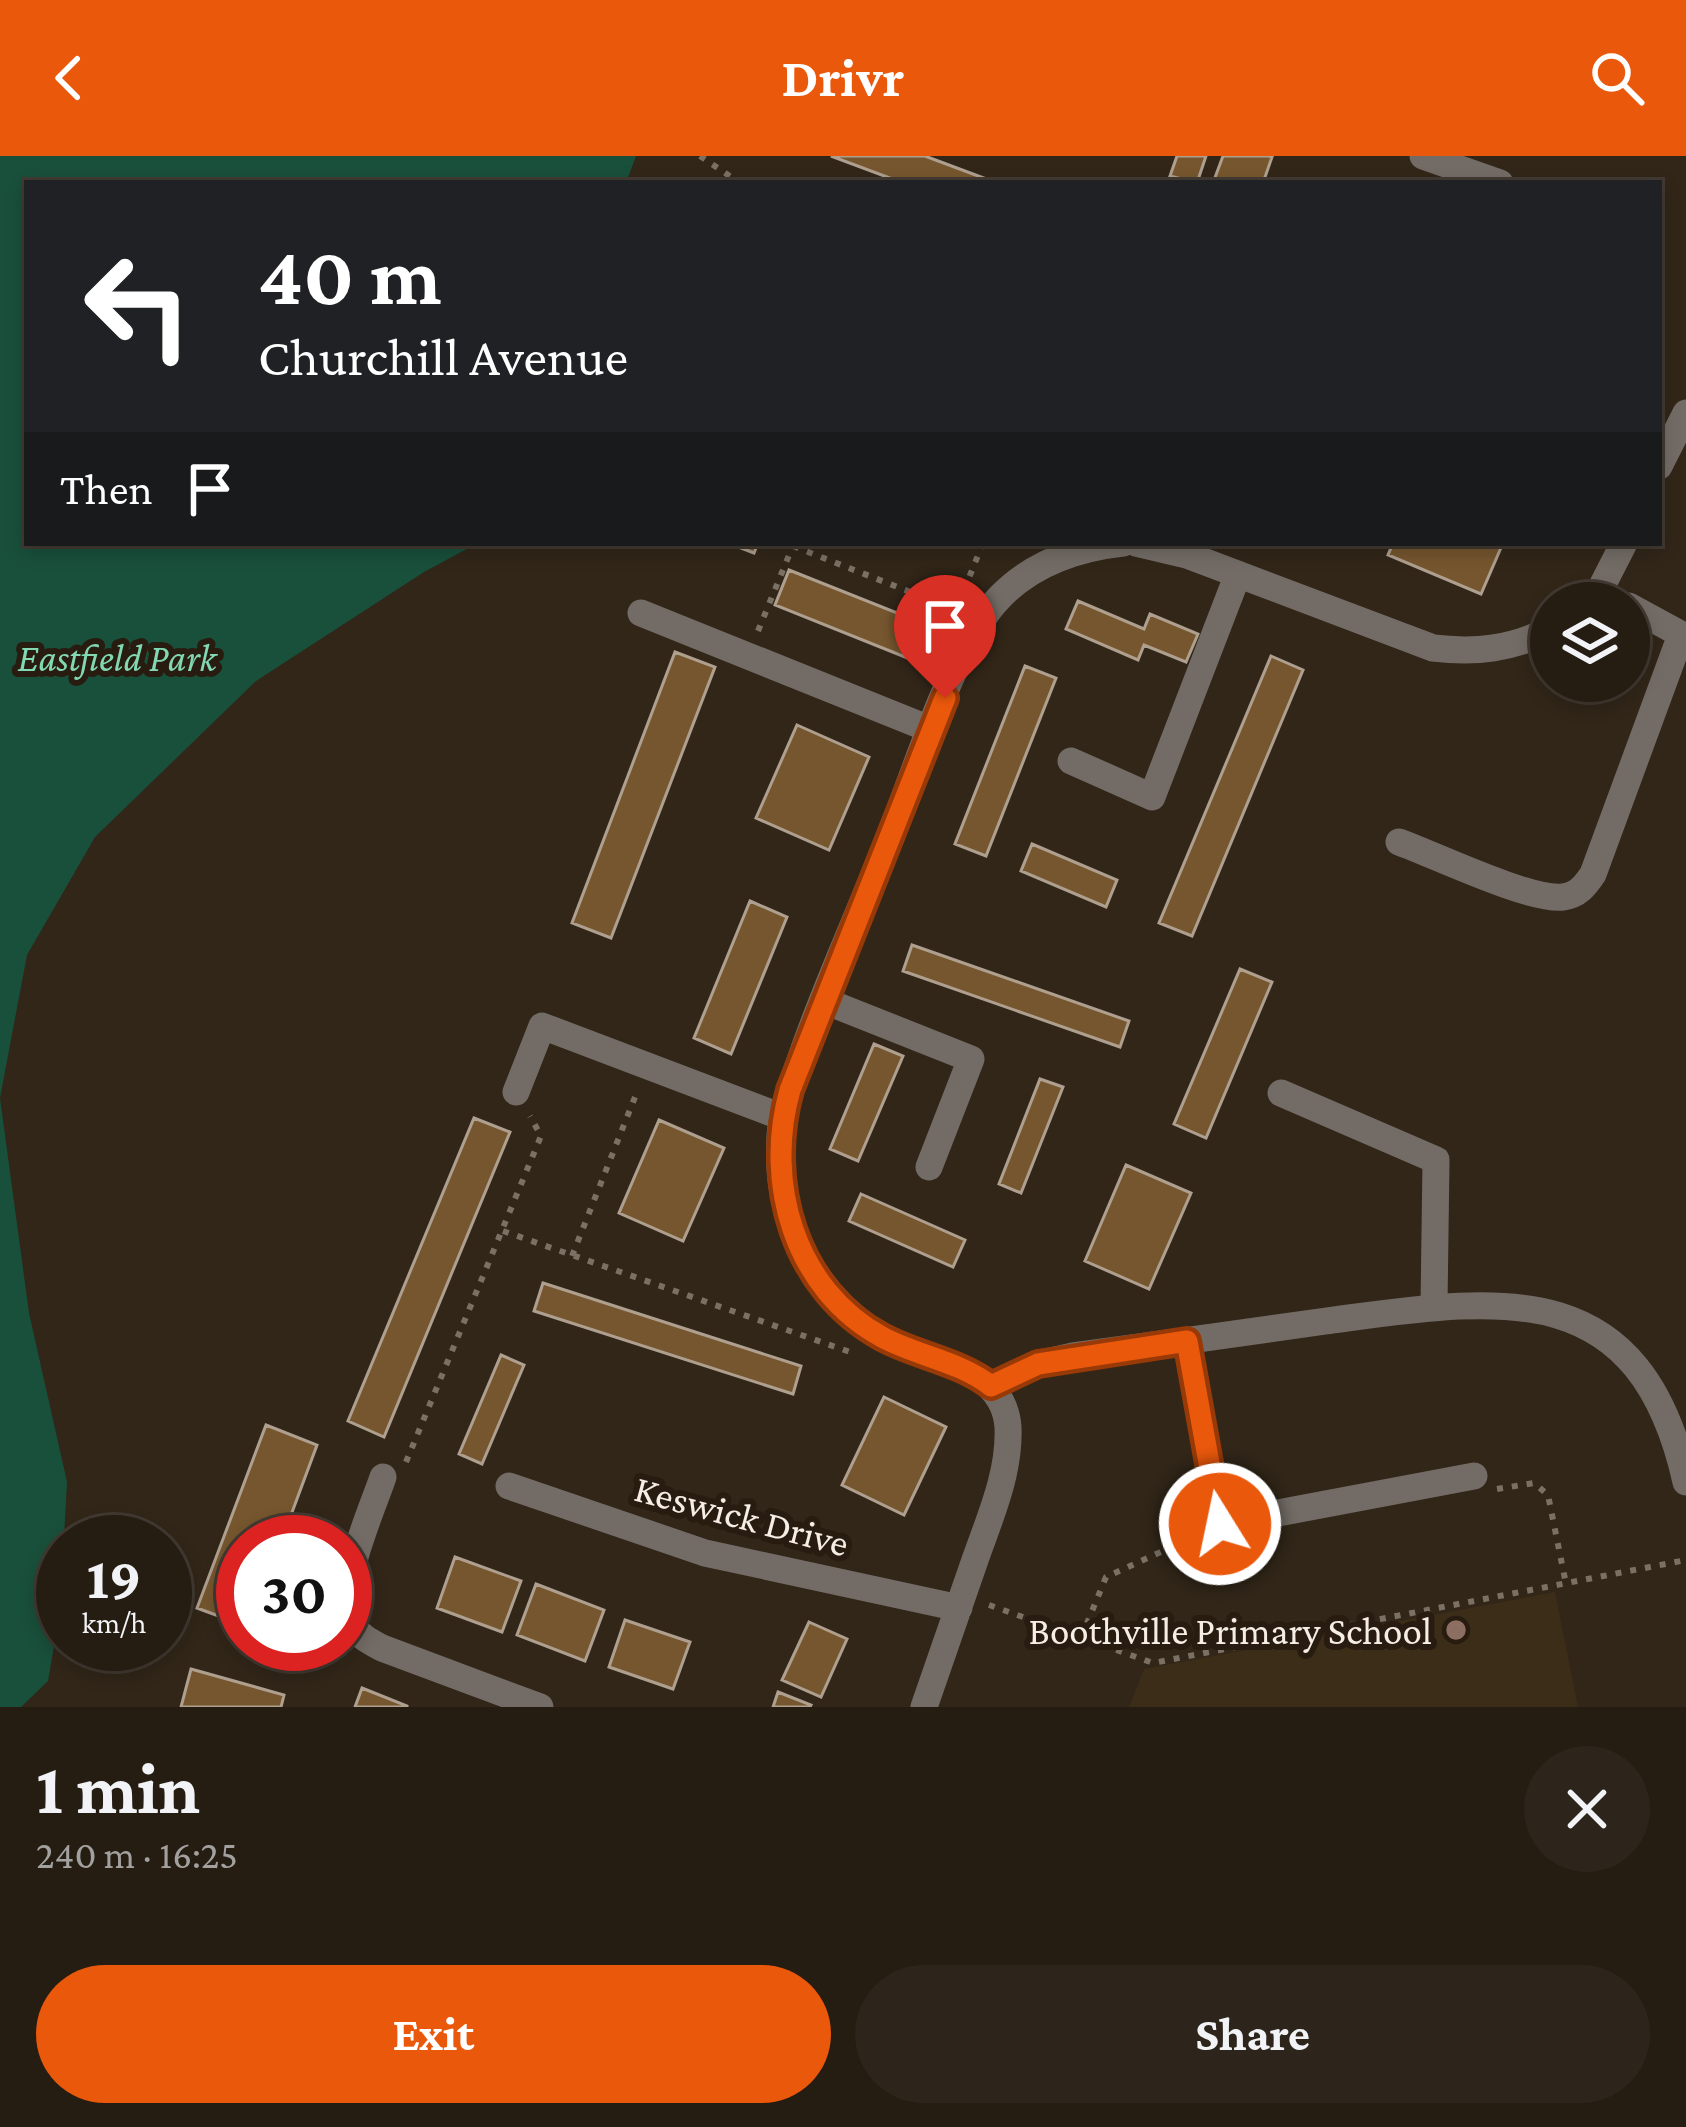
<!DOCTYPE html>
<html lang="en">
<head>
<meta charset="utf-8">
<style>
	:root { --surface:#251c12; --page:#2d251b; --text:#f1f3f6; --muted:#a3a19f; --line:#423a32; --accent:#ea580c }
	body { margin:0; font-family:"Crimson Pro",serif; background:var(--page); color:var(--text); height:100vh; display:flex; flex-direction:column; font-size:45px; white-space:nowrap }
	* { box-sizing:border-box; margin:0 }
	p { font-size:39px; color:var(--muted) }
	.icon { flex:none; width:66px; height:66px; fill:none; stroke:currentColor; stroke-width:2; stroke-linecap:round; stroke-linejoin:round }
	.map { position:relative; height:1551px; overflow:hidden }
	.side { display:flex; flex-direction:column; background:var(--surface); flex:1 }
	.side>* { flex:none }
	.guide { position:absolute; left:24px; top:24px; width:1638px; height:366px; border-radius:0px; box-shadow:0 6px 18px #0003,0 0 0 3px var(--line); background:#202124; color:#fff; overflow:hidden }
	.buttons { position:absolute; left:1530px; top:426px; display:grid; gap:24px }
	.buttons a { display:grid; place-items:center; width:120px; height:120px; border-radius:50%; background:var(--surface); box-shadow:0 6px 18px #0003,0 0 0 3px var(--line); font-size:60px }
	.speed { position:absolute; left:36px; top:1359px; display:flex; gap:24px; font-size:60px; font-weight:700; text-align:center }
	.speed>* { display:grid; place-content:center; width:156px; height:156px; border-radius:50%; background:var(--surface); box-shadow:0 6px 18px #0003,0 0 0 3px var(--line); line-height:1 }
	.speed small { font-size:30px; font-weight:400 }
	.speed .limit { border:18px solid #d22; background:#fff; color:#111 }
	.pin { position:absolute; display:grid; place-items:center; width:102px; height:102px; color:#fff; margin:-123px -51px; border-radius:50% 50% 50% 0; rotate:-45deg; box-shadow:0 0 12px #0007 }
	.pin .icon { rotate:45deg }
	.me { position:absolute; width:132px; margin:-66px; rotate:350deg; stroke-linejoin:round; filter:drop-shadow(0 0 9px #0008) }
	.turn { display:flex; align-items:center; gap:42px; height:252px; padding:0 36px; font-size:54px }
	.turn .icon { width:156px; height:156px; stroke-width:2.5 }
	.turn b { display:block; font-size:84px; line-height:102px }
	.then { display:flex; align-items:center; height:114px; padding:0 36px; background:#0003; gap:24px; font-size:45px }
	.round { display:grid; place-items:center; flex:none; width:126px; height:126px; border-radius:63px; background:var(--page) }
	.overview { display:flex; align-items:center; justify-content:space-between; height:204px; padding:0 36px }
	h1 { font-size:72px; font-weight:700; line-height:90px }
	.primary-button { display:flex; gap:24px; margin-top:auto; padding:24px 36px }
	.primary-button a { flex:1; height:138px; border-radius:72px; background:var(--accent); color:#fff; font-size:48px; font-weight:700; line-height:138px; text-align:center }
	.primary-button a+a { background:var(--page); color:var(--text) }
	header { display:flex; justify-content:space-between; align-items:center; height:156px; padding:0 36px; background:var(--accent); color:#fff; font-size:54px; font-weight:700 }
	.map>svg:first-child { display:block }
</style>
</head>
<body>
<header><svg class="icon" aria-label="back" viewBox="0 0 24 24"><path d="M15 5l-7 7 7 7"/></svg>Drivr<svg class="icon" aria-label="search" viewBox="0 0 24 24"><circle cx="10" cy="10" r="6"/><path d="M15 15l6 6"/></svg></header>
<div class="map">
<svg width="1686" height="1551" viewBox="0 0 1686 1551">
	<rect width="100%" height="100%" fill="#312618"/>
	<path fill="#3c2d19" d="M1555,1436L1578,1551H1129L1144,1513Z"/>
	<path fill="#19503b" d="M0,0H636L626,27H27V387H478L424,416L256,525L95,681L27,799L0,942L29,1157L67,1326L60,1455L48,1525L21,1551H0Z"/>
	<path fill="#75562e" stroke="#ae9f8f" stroke-width="3" d="M831,0H925L997,27H903Z
		M1177,0H1206L1197,27L1170,20Z
		M1223,0H1269L1272,1L1263,27H1213Z
		M728,387H758L754,397Z
		M1393,387H1503L1481,438L1388,399Z
		M789,414L925,468L910,503L775,449Z
		M1078,445L1144,473L1150,458L1198,478L1186,506L1144,489L1138,504L1066,473Z
		M675,496L715,511L611,782L572,767Z
		M1271,500L1303,514L1192,780L1159,767Z
		M1025,510L1056,522L986,700L955,688Z
		M797,569L869,601L829,694L756,662Z
		M1032,688L1117,724L1106,751L1021,715Z
		M750,745L787,761L731,898L694,882Z
		M912,789L1129,865L1120,891L903,815Z
		M1240,813L1272,826L1206,982L1174,968Z
		M874,888L903,900L858,1005L830,993Z
		M1040,923L1063,931L1021,1037L999,1028Z
		M474,962L510,976L384,1281L348,1265Z
		M659,964L724,992L683,1085L619,1057Z
		M1126,1009L1191,1037L1149,1133L1085,1105Z
		M861,1038L965,1084L953,1111L849,1065Z
		M543,1127L801,1210L793,1238L534,1155Z
		M501,1199L524,1209L482,1308L459,1298Z
		M884,1241L946,1271L904,1359L842,1329Z
		M266,1269L317,1289L281,1386H243V1469L197,1452Z
		M455,1401L521,1425L502,1476L437,1452Z
		M536,1428L604,1454L585,1505L517,1479Z
		M625,1464L690,1486L673,1533L609,1511Z
		M809,1466L847,1483L821,1541L782,1524Z
		M191,1513L284,1539L281,1551H181Z
		M362,1532L407,1550V1551H355Z
		M778,1536L811,1549L810,1551H773Z"/>
	<g fill="none" stroke-linecap="round" stroke-linejoin="round">
		<path stroke="#7a7064" stroke-width="6" stroke-dasharray="6 9" stroke-linecap="butt" d="M700,0L740,27
			M793,390L956,454
			M964,434L983,387
			M758,475L794,387
			M503,1075L850,1196
			M572,1100L637,936
			M406,1306L541,980L530,960
			M1497,1333L1534,1327L1548,1339L1566,1428
			M989,1449L1153,1507L1686,1404
			M1081,1482L1106,1421L1196,1380"/>
		<path stroke="#736c66" stroke-width="27" d="M1423,0L1500,27
			M1659,310L1686,257
			M1136,387L1187,399L1433,492C1476,497 1512,493 1551,473
			M1588,447L1600,434L1624,387
			M1629,450L1686,481
			M641,457L932,574
			M1071,605L1152,641L1238,418
			M1399,686C1435,699 1530,745 1563,741C1578,739 1585,730 1593,718L1681,479
			M825,845L971,903L929,1011
			M516,936L542,870L782,961
			M1281,937L1436,1004L1434,1150
			M1187,1185L1220,1368L1474,1320
			M991,1230L1038,1208L1073,1200C1157,1189 1242,1177 1326,1165C1497,1142 1639,1115 1686,1326
			M383,1321C372,1354 333,1440 352,1469C359,1480 371,1486 382,1492L540,1551
			M509,1330L705,1397L959,1452
			M924,1551C941,1502 958,1453 975,1404C990,1361 1010,1317 1008,1271C1003,1204 918,1207 874,1176C802,1127 770,1046 782,961C810,862 856,767 893,671C918,608 955,487 1000,441C1033,407 1077,392 1123,387"/>
	</g>
	<g fill="none" stroke-linecap="round" stroke-linejoin="round">
		<g stroke="#983908" stroke-width="30">
			<path id="route" d="M945,542L790,934C764,1026 794,1133 882,1181C917,1200 959,1205 991,1230L1038,1208L1187,1185L1220,1368"/>
		</g>
		<use href="#route" stroke="#ea580c" stroke-width="21"/>
	</g>
	<circle fill="#8d6e63" stroke="#271c0f" stroke-width="4.5" cx="1456" cy="1474" r="12"/>
	<g text-anchor="middle" stroke-width="12" stroke-linejoin="round" paint-order="stroke">
		<g font-size="39" font-style="italic" fill="#82d8b3" stroke="#271c0f">
			<text x="117" y="515">Eastfield Park</text>
		</g>
		<g font-size="39" fill="#f6eee5" stroke="#271c0f">
			<text transform="translate(742 1359) rotate(15)" y="14">Keswick Drive</text>
		</g>
		<g font-size="39" fill="#f6eee5" stroke="#271c0f" text-anchor="end">
			<text x="1432" y="1488">Boothville Primary School</text>
		</g>
	</g>
</svg>
<div class="buttons">
<a><svg class="icon" aria-label="layers" viewBox="0 0 24 24"><path d="M12 4l9 5-9 5-9-5zM3 14l9 5 9-5"/></svg></a>
</div>
<div class="speed"><div>19<small>km/h</small></div><div class="limit">30</div></div>
<div class="pin" style="left:945px;top:542px;background:#d93025"><svg class="icon" aria-label="arrive" viewBox="0 0 24 24"><path d="M6 21V4h12l-3 4 3 4H6"/></svg></div>
<svg class="me" style="left:1220px;top:1368px" viewBox="-20 -20 40 40"><circle r="17" fill="#ea580c" stroke="#fff" stroke-width="3"/><path d="M0-11L8 9 0 5-8 9z" fill="#fff"/></svg>
<div class="guide">
<div class="turn"><svg class="icon" aria-label="left" viewBox="0 0 24 24"><path d="M17 20v-9H6M10 6l-5 5 5 5"/></svg><div><b>40 m</b>Churchill Avenue</div></div>
<div class="then">Then<svg class="icon" aria-label="arrive" viewBox="0 0 24 24"><path d="M6 21V4h12l-3 4 3 4H6"/></svg></div>
</div>
</div>
<section class="side">
<div class="overview"><div><h1>1 min</h1><p>240 m · 16:25</p></div><a class="round"><svg class="icon" aria-label="close" viewBox="0 0 24 24"><path d="M6 6l12 12M18 6L6 18"/></svg></a></div>
<div class="primary-button"><a>Exit</a><a>Share</a></div>
</section>
</body>
</html>
